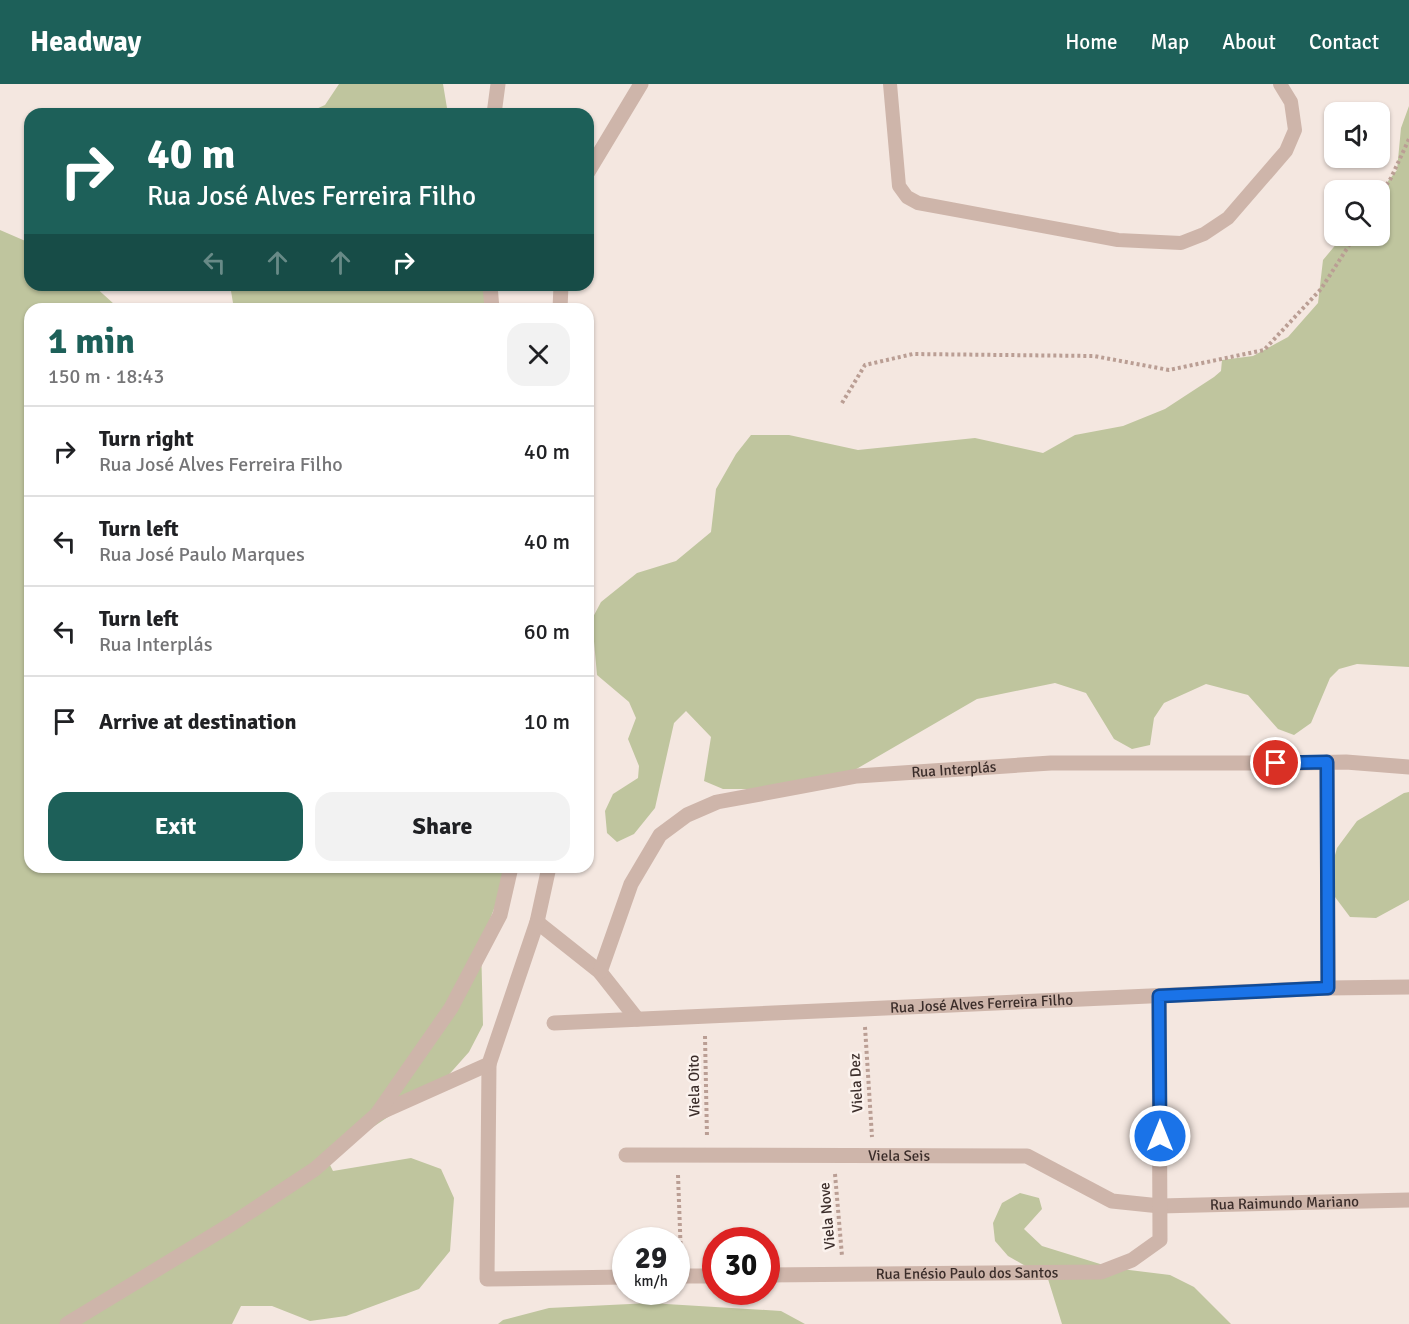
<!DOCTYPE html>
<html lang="en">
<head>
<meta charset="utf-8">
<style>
	:root { --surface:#fff; --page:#f2f2f2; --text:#202124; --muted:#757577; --line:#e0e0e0; --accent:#1d6059 }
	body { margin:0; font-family:Signika,sans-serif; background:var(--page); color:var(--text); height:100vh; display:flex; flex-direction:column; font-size:22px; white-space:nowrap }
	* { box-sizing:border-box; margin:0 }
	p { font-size:20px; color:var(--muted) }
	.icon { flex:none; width:33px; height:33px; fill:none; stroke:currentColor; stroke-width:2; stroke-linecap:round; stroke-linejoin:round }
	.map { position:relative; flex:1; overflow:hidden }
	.side { position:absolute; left:24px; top:219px; width:570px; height:570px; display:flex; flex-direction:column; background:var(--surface); border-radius:18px; box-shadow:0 2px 4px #0004 }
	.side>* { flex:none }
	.hud { position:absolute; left:24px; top:24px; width:570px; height:183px; border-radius:18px; box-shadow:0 2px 4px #0004; background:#1d6059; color:#fff; overflow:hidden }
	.controls { position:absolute; left:1324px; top:18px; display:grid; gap:12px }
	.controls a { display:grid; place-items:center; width:66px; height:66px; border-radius:12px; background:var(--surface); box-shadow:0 2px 4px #0004; font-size:30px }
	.speed { position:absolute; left:612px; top:1143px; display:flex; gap:12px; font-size:30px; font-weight:700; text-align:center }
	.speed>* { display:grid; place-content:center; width:78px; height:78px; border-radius:50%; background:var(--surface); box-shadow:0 2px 4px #0004; line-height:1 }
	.speed small { font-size:15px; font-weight:400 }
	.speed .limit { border:9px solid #d22; background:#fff; color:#111 }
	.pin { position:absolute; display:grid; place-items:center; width:51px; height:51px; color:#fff; margin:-26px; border:3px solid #fff; border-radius:50%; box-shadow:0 2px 6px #0007 }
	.me { position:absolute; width:66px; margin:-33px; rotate:0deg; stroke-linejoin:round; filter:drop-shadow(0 0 4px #0008) }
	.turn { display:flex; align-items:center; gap:21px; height:126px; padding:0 24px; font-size:27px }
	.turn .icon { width:78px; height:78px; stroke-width:2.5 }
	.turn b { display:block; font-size:42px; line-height:51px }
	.lanes { display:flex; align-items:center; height:57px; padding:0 24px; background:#0003; justify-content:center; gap:30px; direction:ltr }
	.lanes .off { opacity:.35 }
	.round { display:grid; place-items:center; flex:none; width:63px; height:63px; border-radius:18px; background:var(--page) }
	.head { display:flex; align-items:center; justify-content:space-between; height:102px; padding:0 24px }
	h1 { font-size:36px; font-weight:800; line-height:45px; color:var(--accent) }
	.cta { display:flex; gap:12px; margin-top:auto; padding:12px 24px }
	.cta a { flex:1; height:69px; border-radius:18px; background:var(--accent); color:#fff; font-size:24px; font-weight:800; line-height:69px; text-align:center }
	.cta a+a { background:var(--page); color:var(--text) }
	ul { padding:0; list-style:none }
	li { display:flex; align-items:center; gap:18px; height:90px; padding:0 24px; border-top:2px solid var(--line) }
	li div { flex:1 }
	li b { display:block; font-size:22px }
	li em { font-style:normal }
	header { display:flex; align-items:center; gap:36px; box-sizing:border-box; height:84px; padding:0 30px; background:var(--accent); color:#fff }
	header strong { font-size:28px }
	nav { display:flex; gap:33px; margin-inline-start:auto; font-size:21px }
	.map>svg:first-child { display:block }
</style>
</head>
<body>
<header>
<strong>Headway</strong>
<nav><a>Home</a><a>Map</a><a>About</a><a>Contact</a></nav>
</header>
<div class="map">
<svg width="1409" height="1240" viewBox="0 0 1409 1240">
	<rect width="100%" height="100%" fill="#f4e7e0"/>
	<path fill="#bfc59e" d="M339,0H443L448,30H305L325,21Z
		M1409,22V583L1357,580L1339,585L1330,594L1311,639L1294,651L1278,645L1248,611L1206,600L1164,619L1154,634L1150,661L1132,665L1114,655L1086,609L1055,599L977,615L846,691L760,705H723L704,697L711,653L686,627L674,639L655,724L634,750L617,758L607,749L605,727L613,710L638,694L639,682L628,655L636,634L629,618L597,591L592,535L601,518L637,489L676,477L711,448L716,405L736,370L751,351H789L858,366L975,354L1043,369L1075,351L1123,342L1165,325L1214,293L1221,287L1222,276L1253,272L1288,253L1318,219L1323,176L1343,152H1380V107L1397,86L1401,44Z
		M0,146L30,159V201H93L114,220L124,225H30V783H510L481,859L483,941L469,968L445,995L352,1057L330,1081L333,1087L411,1074L441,1085L454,1114L450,1167L419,1205L346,1232L310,1237L272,1222H241L232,1240H0Z
		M230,201H484L485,225H234Z
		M1409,708V816L1376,834L1350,833L1335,813L1331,785L1337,764L1357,737L1404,709Z
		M1020,1109L1039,1114L1042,1125L1024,1145L1042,1162L1113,1184L1170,1191L1194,1203L1231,1240H1062L1048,1195L1008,1172L995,1157L993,1139L1002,1119Z
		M650,1219L781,1227L805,1240H498L503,1236L549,1224Z"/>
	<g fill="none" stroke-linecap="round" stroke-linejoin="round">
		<path stroke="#ba9e94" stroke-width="4" stroke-dasharray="3 3" stroke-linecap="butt" d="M1380,111L1391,94L1409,55
			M842,319L865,281L913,270L1094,272L1169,286L1264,266L1321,205L1355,152
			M865,943L872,1053
			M705,952L707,1053
			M835,1090L842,1172
			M678,1091L681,1173"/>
		<path stroke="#ceb5aa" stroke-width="14" d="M890,0L899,102L907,113L918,119L1118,156L1181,159L1204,150L1228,134L1286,67L1295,46L1291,18L1280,0"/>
		<g stroke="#ceb5aa" stroke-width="15">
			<path d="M494,30L498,0"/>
			<path d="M588,88L641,0"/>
			<path d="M490,201L492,225"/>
			<path d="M560,225L561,201"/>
			<path d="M1327,678L1328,904"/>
			<path d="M537,838L600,888L637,935"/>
			<path id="s1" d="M600,888L631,800L660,751L687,731L717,718L857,692L1051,679H1299L1346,678L1409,683"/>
			<path id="s2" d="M554,939L1328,904L1409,903"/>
			<path d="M489,980L487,1195L626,1193"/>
			<path d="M377,1030L489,980L537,838L549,783"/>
			<path id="s3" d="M626,1071L1027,1072L1112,1117L1160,1122L1409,1116"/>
			<path id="s4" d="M766,1191L1101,1188L1132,1176L1160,1156L1159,912"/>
			<path d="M676,1192H716"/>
			<path d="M67,1240L230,1141L315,1085L377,1030L451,924L500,831L511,783"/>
		</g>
	</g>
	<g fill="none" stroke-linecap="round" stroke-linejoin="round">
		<g stroke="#114b97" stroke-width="15">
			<path id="route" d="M1160,1052L1159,912L1328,904L1327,678L1276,679"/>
		</g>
		<use href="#route" stroke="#1a73e8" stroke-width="10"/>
	</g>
	<g text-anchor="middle" stroke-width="5" stroke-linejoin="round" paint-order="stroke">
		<g font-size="15" fill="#3b2d2a" stroke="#fbf2ed">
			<text dy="5" stroke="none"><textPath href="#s1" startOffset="456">Rua Interplás</textPath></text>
			<text dy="5" stroke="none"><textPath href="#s2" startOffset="428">Rua José Alves Ferreira Filho</textPath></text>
			<text transform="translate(856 999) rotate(-93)" y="5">Viela Dez</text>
			<text transform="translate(694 1002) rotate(-91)" y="5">Viela Oito</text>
			<text dy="5" stroke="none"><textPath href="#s3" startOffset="273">Viela Seis</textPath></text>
			<text dy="5" stroke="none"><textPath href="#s3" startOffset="670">Rua Raimundo Mariano</textPath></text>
			<text transform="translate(827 1132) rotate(-95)" y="5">Viela Nove</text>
			<text dy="5" stroke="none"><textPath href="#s4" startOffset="201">Rua Enésio Paulo dos Santos</textPath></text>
		</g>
	</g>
</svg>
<div class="controls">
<a><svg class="icon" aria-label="sound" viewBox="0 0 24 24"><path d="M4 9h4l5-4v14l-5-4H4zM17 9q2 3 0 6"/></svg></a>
<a><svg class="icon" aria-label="search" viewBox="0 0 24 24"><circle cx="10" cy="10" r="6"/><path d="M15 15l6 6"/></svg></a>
</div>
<div class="speed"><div>29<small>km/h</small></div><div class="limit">30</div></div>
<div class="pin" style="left:1276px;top:679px;background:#d93025"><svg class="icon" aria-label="arrive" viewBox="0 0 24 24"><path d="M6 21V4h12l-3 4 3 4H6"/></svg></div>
<svg class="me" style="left:1160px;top:1052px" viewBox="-20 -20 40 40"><circle r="17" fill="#1a73e8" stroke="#fff" stroke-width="3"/><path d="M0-11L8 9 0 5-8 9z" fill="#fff"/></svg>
<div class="hud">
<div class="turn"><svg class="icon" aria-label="right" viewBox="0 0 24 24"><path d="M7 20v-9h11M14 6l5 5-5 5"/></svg><div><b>40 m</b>Rua José Alves Ferreira Filho</div></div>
<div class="lanes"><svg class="icon off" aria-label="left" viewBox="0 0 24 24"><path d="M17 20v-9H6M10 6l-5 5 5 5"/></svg><svg class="icon off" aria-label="ahead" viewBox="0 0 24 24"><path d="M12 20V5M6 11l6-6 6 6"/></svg><svg class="icon off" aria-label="ahead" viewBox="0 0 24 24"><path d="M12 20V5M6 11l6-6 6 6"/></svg><svg class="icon" aria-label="right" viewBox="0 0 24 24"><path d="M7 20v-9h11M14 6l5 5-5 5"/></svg></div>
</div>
<section class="side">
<div class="head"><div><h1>1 min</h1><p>150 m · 18:43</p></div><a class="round"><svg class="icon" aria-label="close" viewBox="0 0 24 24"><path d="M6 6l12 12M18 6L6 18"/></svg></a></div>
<ul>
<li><svg class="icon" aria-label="right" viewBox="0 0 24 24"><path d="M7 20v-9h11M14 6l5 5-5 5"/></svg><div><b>Turn right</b><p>Rua José Alves Ferreira Filho</p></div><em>40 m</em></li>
<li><svg class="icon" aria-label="left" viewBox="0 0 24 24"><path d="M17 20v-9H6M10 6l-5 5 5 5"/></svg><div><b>Turn left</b><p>Rua José Paulo Marques</p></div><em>40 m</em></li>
<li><svg class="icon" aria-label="left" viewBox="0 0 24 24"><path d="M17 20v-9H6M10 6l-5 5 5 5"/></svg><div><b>Turn left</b><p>Rua Interplás</p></div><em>60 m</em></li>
<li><svg class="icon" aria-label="arrive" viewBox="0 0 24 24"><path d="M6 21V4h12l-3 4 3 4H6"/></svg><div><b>Arrive at destination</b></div><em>10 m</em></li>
</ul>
<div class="cta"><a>Exit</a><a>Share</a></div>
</section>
</div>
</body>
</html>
